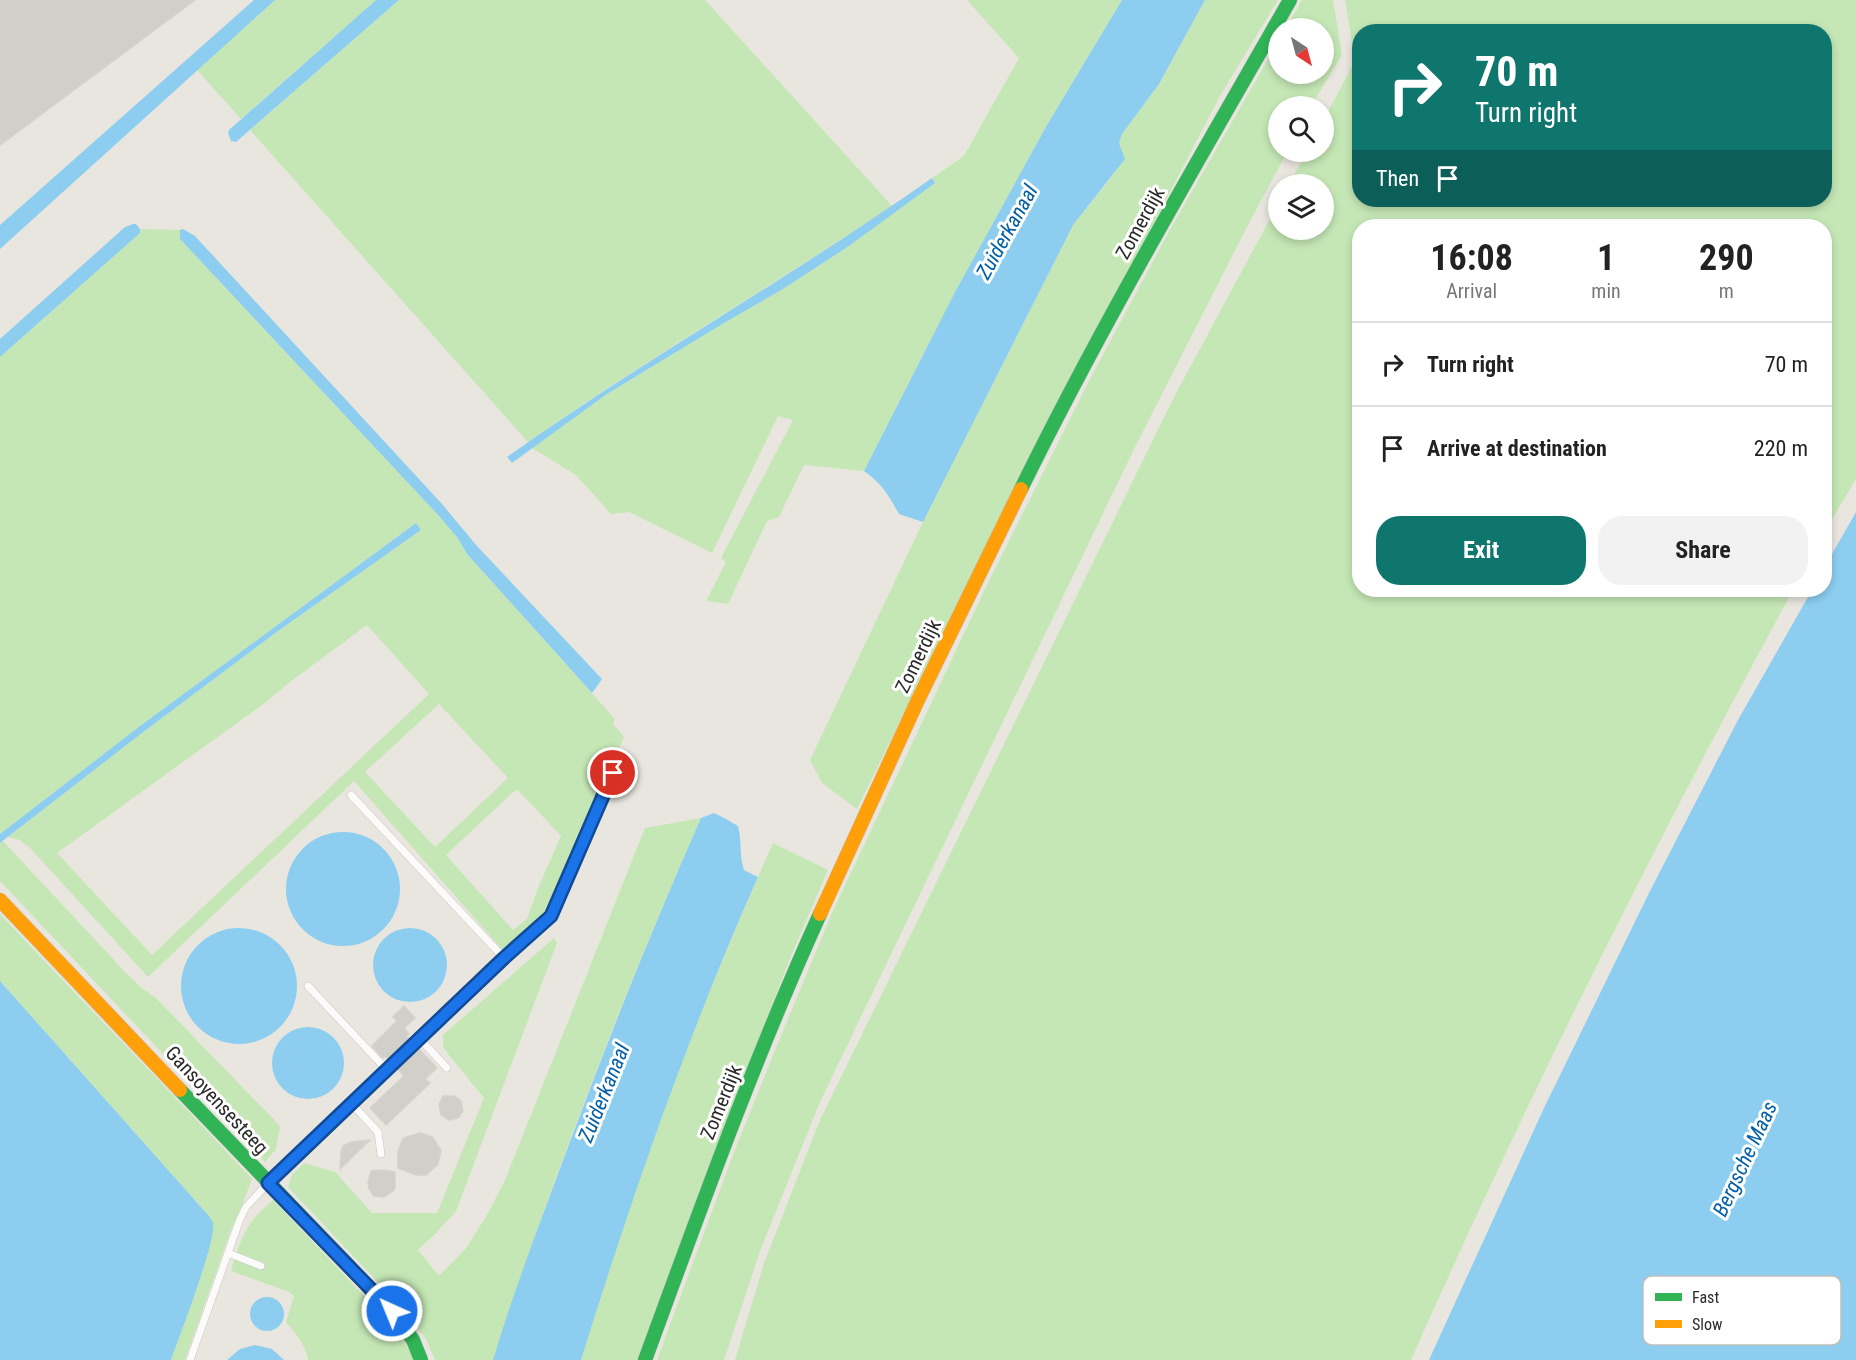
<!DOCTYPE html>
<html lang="en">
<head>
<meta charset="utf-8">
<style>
	:root { --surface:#fff; --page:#f2f2f2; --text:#222; --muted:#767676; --line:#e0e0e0; --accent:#0f766e }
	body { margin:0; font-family:"Roboto Condensed",sans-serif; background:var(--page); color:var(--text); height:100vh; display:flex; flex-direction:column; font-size:22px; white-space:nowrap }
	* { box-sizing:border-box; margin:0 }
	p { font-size:20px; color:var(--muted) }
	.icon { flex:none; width:33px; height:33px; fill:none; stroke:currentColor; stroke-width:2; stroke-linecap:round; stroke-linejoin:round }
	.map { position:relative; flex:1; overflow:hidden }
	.details { position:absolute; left:1352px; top:219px; width:480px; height:378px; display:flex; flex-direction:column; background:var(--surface); border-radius:24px; box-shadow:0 3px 9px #0003 }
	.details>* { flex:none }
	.banner { position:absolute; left:1352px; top:24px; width:480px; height:183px; border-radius:24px; box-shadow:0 3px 9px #0003; background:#0f766e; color:#fff; overflow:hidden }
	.needle { width:39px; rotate:144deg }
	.buttons { position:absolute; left:1268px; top:18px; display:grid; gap:12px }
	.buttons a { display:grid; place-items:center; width:66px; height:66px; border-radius:50%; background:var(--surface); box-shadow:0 3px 9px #0003; font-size:30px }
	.pin { position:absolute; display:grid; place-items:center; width:51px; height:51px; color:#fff; margin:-26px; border:3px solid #fff; border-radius:50%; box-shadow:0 2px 6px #0007 }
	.me { position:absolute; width:66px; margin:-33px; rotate:316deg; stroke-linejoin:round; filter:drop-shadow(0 0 4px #0008) }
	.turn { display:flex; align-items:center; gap:21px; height:126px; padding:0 24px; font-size:27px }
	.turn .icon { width:78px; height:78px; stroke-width:2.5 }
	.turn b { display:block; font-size:42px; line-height:51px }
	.then { display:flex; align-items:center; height:57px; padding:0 24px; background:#0003; gap:12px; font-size:22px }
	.eta { display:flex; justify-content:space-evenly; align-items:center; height:102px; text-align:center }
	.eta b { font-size:36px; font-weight:700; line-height:42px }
	.primary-button { display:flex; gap:12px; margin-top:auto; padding:12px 24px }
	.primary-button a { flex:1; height:69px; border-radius:24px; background:var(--accent); color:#fff; font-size:24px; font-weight:700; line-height:69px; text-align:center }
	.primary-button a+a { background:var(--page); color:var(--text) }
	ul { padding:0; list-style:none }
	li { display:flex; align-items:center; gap:18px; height:84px; padding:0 24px; border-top:2px solid var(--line) }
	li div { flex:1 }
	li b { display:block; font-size:22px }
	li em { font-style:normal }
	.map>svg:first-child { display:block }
</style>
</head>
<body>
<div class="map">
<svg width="1856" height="1360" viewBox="0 0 1856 1360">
	<rect width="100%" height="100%" fill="#e9e6df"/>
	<path fill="#c5e7b5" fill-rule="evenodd" d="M275,0H376L241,119L197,70Z
		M399,0H705L892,206C772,286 646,359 528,442L250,130Z
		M967,0H1122L1047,125L955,292L864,471L804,465L779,517L767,521L728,604L706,601L726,562L721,558L793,420L778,416L712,553L629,512L611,514L576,475L532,448L607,394L724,323L783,289L849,246L935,182L932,178L964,156L1019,58Z
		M1205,0H1278L1221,94L979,559L857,809L822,783L810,760L923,522L1065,241L1073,225L1116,171L1122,150L1119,143L1122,134L1159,84Z
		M1302,0H1333L1342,55L1311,106H1278V152H1287L1248,225L1134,449L820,1102L760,1251L724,1360H657L734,1152L785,1026L832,913L985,589L1091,377L1171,228L1278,42V74H1323V28H1286Z
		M1345,0H1856V479L1824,533V226H1359V590H1793C1656,841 1527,1098 1411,1360H735L764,1263L820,1120L1174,397L1278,204V230H1323V184H1289L1307,152H1323V121L1355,61ZM1359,32H1824V200H1359Z
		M140,229L180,230V239L439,516L457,537L467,554L615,719L613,724L624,737L536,933L508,956L354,781L148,977L31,849L20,840L8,837L142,733L278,631L421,530L416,523L140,726L0,834V357L140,233ZM367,625L429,694L152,955L57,853L266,702L290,682ZM439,704L508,778L435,847L365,772ZM518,790L561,836L538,888L527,919L513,930L446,855L512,793Z
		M701,818C623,995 553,1176 493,1360H435L427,1341L407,1313L288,1187L292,1175L304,1163L335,1172L372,1213H437L484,1098L448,1054L443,1046V1035L554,938L557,943L456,1211L436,1233L418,1250L438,1275L442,1273L466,1248L487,1215L505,1180L645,828Z
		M3,841L127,974L143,989L156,998L280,1126L276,1149L265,1162L0,881V843Z
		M773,843L828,870L788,963L640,1360H581C602,1293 622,1226 645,1160C683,1052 727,947 773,843Z
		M0,914C84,1003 169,1090 252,1179L237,1218L232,1227L185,1360H171L212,1236L208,1215L0,981Z
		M273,1200L384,1317L404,1341L414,1360H308C306,1345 295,1333 286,1322L294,1296L289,1292L231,1271C236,1252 243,1232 255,1217C260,1211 267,1206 273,1200Z"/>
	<path fill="#8dcef0" d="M254,0H275L0,249V225Z
		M376,0H399L236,142L231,141L228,133L229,130Z
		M1122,0H1205L1159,84L1122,134L1119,143L1125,159L1073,225L1065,241L923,522L899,514C888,494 882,484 864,471L955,292L1047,125Z
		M932,178L935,183L849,246L783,289L724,323L607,394L512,463L507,457C645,359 793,276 932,178Z
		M133,224H136L140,229V233L0,357V339L125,227Z
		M183,229L195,236L442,504L477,546L602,679L592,693L467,554L457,537L439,516L180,239V230Z
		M1856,512V1360H1429L1544,1108L1649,893L1738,720L1812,590H1824V568Z
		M416,523L421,530L278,631L142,733L0,843V834L140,726Z
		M714,813L726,819L738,826C742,841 739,855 744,870L758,877C688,1034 632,1196 581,1360H493C513,1293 538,1228 562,1163C605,1047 651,931 701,818Z
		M286 889a57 57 0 1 1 114 0a57 57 0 1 1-114 0Z
		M373 965a37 37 0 1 1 74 0a37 37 0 1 1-74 0Z
		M181 986a58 58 0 1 1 116 0a58 58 0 1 1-116 0Z
		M0,981L208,1215C210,1217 212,1220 213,1223C217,1240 179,1337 171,1360H0Z
		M272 1063a36 36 0 1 1 72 0a36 36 0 1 1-72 0Z
		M250 1314a17 17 0 1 1 34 0a17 17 0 1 1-34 0Z
		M255,1345L272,1349L284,1360H227L240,1349Z"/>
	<path fill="#d1cfca" stroke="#d4d2cb" stroke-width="1.5" d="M0,0H195L0,145Z
		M404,1006L415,1018L404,1028L409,1034L406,1036L410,1040L389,1060L385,1056L383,1058L372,1046L397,1021L393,1017Z
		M418,1048L437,1068L425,1079L430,1083L386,1125L370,1108L404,1076L397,1068Z
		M443,1096H454L461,1101L463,1111L458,1118L449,1120L441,1115L439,1105Z
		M420,1133L432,1137L441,1150L438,1164L426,1175H416L398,1168V1152L403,1138Z
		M370,1140L340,1169L341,1152L343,1146L351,1142Z
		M382,1170L395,1172V1187L393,1191L384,1197L374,1196L369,1189L368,1183L371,1171Z"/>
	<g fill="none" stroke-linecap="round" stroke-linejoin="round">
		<g stroke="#c6c5c5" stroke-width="8">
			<path id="lane" d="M504,958L554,913L621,753
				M308,986L387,1070
				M420,1039L447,1068
				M352,1104L378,1132L381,1154
				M228,1253L261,1266
				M190,1360L240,1219L246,1207L268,1183L504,958L351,795"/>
		</g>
		<g stroke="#c6c5c5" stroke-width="15">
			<path id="fast" d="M1021,489C1103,322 1198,161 1290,0
				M180,1090L392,1311L413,1340L421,1360
				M645,1360C700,1210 754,1059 820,914"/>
		</g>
		<g stroke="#c6c5c5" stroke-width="15">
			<path id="slow" d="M0,900L180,1090
				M820,914L917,702L1021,489"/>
		</g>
		<use href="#lane" stroke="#fcfbfa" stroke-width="7"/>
		<use href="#fast" stroke="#30b455" stroke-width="14"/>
		<use href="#slow" stroke="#ff9f0a" stroke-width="14"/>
	</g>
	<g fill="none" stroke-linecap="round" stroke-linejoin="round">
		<g stroke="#114b97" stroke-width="15">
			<path id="route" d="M392,1311L268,1183L504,958L551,916L613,773"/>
		</g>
		<use href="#route" stroke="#1a73e8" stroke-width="10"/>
	</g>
	<g text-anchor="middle" stroke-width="6" stroke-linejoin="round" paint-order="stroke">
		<g font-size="20" fill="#2a2a2a" stroke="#fff">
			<text transform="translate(1140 223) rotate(-61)" y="7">Zomerdijk</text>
			<text transform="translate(918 656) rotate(-64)" y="7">Zomerdijk</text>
			<text transform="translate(217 1100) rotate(47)" y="7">Gansoyensesteeg</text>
			<text transform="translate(721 1102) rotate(-68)" y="7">Zomerdijk</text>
		</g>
		<g font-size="21" font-style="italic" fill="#035fa6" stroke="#fff">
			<text transform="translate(1007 232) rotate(-61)" y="7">Zuiderkanaal</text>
			<text transform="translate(604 1093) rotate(-68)" y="7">Zuiderkanaal</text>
			<text transform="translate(1745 1159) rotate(-65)" y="7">Bergsche Maas</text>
		</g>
	</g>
	<rect x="1643" y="1276" width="198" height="69" rx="9" fill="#fff" stroke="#bfbfbf" stroke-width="1.5"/>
	<rect x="1655" y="1293" width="27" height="8" fill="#30b455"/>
	<rect x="1655" y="1320" width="27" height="8" fill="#ff9f0a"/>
	<g font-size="16" fill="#2a2a2a">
		<text x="1692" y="1303">Fast</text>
		<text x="1692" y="1330">Slow</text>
	</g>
</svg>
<div class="buttons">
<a><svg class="needle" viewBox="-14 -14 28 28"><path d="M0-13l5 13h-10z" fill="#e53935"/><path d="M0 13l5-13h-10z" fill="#767676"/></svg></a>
<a><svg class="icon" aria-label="search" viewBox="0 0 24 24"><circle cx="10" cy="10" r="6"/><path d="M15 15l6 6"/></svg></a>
<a><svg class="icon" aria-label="layers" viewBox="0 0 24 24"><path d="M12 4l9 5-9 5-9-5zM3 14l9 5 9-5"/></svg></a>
</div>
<div class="pin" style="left:613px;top:773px;background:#d93025"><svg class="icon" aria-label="arrive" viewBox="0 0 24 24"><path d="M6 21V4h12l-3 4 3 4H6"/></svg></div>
<svg class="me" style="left:392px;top:1311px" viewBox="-20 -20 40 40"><circle r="17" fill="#1a73e8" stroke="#fff" stroke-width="3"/><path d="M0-11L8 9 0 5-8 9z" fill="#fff"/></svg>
<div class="banner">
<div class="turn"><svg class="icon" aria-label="right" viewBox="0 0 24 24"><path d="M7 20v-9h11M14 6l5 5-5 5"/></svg><div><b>70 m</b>Turn right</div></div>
<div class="then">Then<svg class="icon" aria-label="arrive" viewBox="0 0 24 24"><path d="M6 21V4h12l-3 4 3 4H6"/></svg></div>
</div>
<section class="details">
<div class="eta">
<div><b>16:08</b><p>Arrival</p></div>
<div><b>1</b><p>min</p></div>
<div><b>290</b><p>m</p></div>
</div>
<ul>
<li><svg class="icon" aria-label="right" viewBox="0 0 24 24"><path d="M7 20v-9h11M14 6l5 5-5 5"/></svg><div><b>Turn right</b></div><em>70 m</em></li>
<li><svg class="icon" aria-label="arrive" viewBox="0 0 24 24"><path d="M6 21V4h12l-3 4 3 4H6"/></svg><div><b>Arrive at destination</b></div><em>220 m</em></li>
</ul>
<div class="primary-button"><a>Exit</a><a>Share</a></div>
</section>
</div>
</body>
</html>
